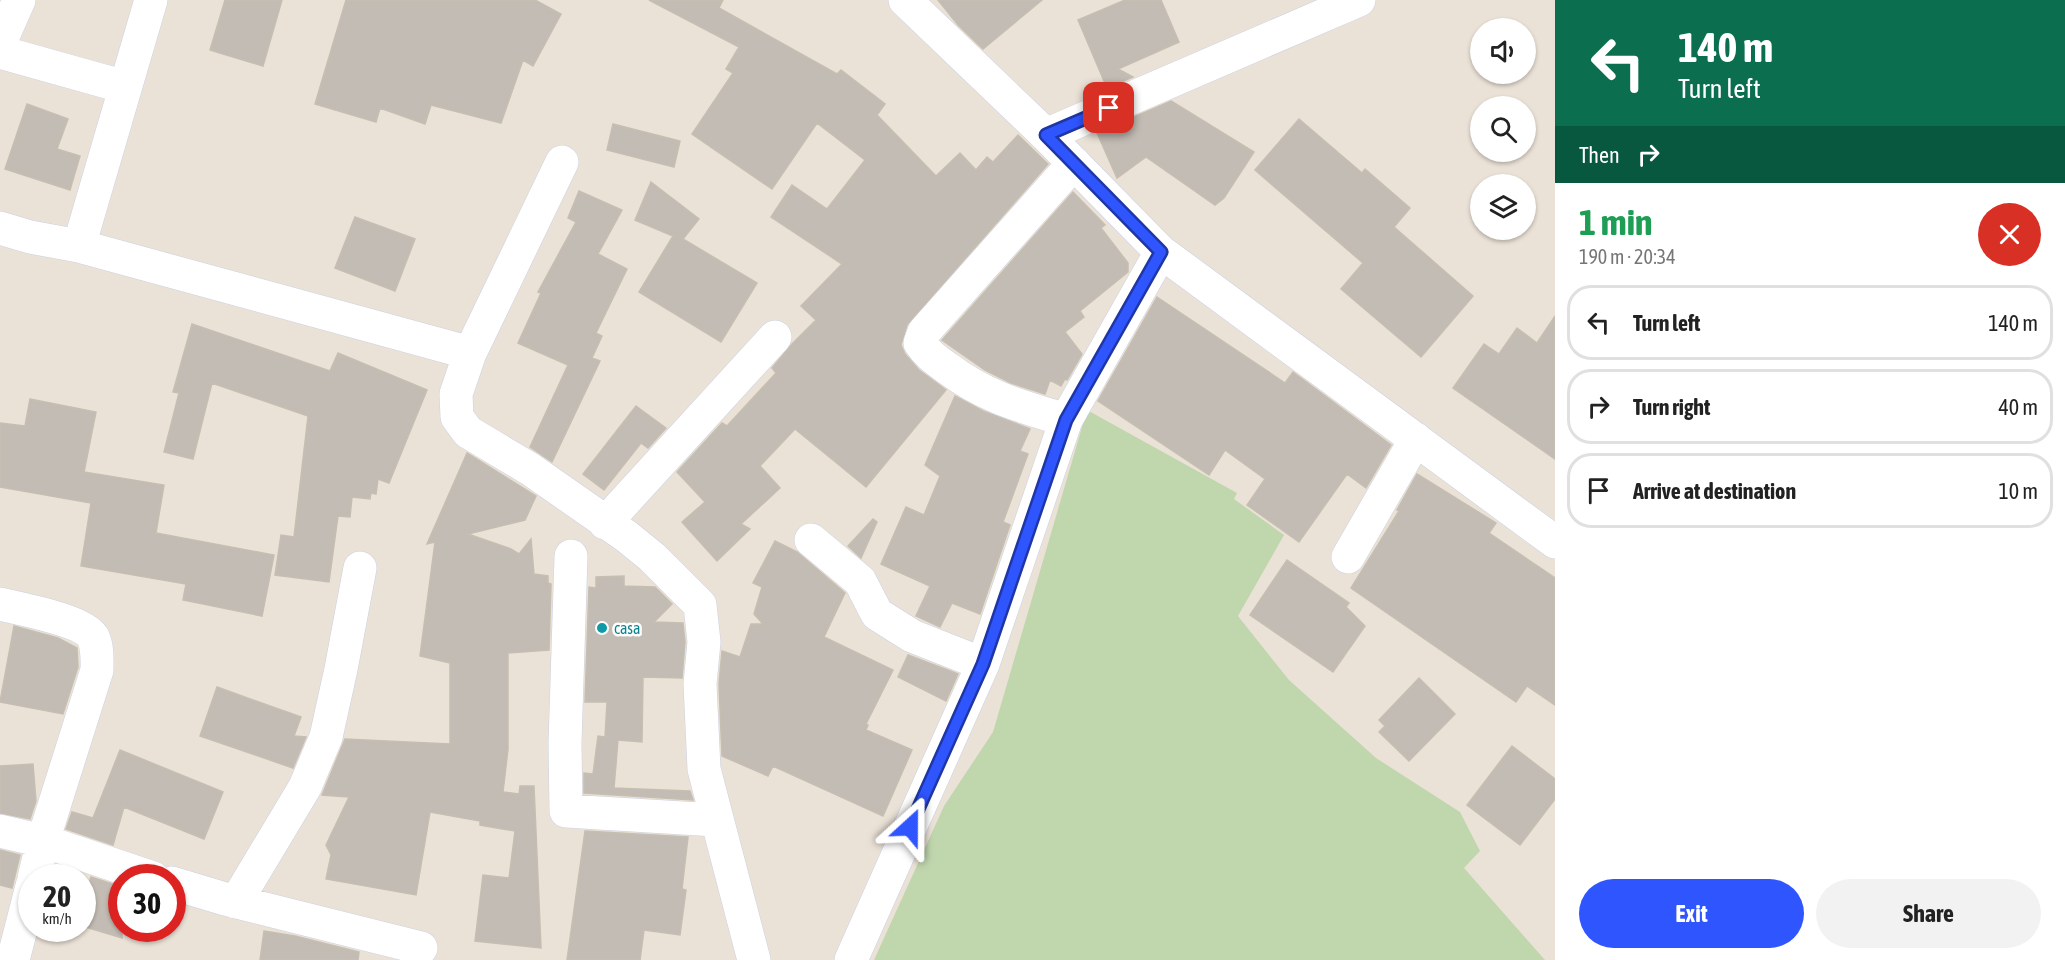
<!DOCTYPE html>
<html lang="en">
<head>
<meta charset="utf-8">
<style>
	:root { --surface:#fff; --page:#f2f2f2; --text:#222; --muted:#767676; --line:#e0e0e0; --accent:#2f55ff }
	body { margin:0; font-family:"Asap Condensed",sans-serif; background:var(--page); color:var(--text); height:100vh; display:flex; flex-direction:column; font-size:22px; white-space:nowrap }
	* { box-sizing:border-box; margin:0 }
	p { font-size:20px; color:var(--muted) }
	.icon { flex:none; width:33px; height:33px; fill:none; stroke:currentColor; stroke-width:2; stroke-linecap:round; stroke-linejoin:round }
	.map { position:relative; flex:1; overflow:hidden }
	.details { display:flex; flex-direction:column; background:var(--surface); width:510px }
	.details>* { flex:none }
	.banner { background:#0b6e4f; color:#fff; overflow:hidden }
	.fabs { position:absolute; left:1470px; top:18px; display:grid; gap:12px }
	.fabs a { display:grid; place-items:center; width:66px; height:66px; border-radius:50%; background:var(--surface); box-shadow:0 2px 4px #0004; font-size:30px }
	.speed { position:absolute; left:18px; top:864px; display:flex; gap:12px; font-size:30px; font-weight:700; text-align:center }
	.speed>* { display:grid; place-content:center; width:78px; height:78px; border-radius:50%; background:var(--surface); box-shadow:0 2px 4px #0004; line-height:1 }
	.speed small { font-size:15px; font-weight:400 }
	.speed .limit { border:9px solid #d22; background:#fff; color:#111 }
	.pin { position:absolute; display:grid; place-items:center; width:51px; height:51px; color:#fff; margin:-26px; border-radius:12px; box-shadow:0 3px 9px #0006 }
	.me { position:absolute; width:66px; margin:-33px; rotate:24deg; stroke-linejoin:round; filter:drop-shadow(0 0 4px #0008) }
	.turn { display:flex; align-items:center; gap:21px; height:126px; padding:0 24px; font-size:27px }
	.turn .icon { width:78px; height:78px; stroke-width:2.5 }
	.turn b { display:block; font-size:42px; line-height:51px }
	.then { display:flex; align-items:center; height:57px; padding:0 24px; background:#0003; gap:12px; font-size:22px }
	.round { display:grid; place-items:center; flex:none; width:63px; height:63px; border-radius:32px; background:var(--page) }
	.headline { display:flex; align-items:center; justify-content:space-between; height:102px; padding:0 24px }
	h1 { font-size:36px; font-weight:700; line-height:45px; color:#1e9e55 }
	.cta { display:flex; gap:12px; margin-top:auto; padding:12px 24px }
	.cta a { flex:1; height:69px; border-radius:36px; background:var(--accent); color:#fff; font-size:24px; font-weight:700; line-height:69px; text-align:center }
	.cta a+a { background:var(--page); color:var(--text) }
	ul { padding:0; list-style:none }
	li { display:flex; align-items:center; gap:18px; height:75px; margin:0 12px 9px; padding:0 12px; border:3px solid var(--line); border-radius:24px }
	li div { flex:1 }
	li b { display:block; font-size:22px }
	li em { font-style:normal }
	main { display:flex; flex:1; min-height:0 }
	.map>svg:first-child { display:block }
</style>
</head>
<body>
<main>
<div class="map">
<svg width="1555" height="960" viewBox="0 0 1555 960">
	<rect width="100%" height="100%" fill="#ebe2d7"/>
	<path fill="#c0d6ad" d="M1087,410L1237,493L1234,499L1284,535L1238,616L1289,680L1376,758L1460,812L1480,851L1464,868L1545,960H874L944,806L993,732Z"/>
	<path fill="#c2bcb4" stroke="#c6beb1" stroke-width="1.5" d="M225,0H282L263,66L210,50Z
		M346,0H535L561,14L533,66L523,60L501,123L431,105L425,124L380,108L376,122L315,104Z
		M649,0H723L719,8L837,74L841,70L885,104L877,115L936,176L960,153L976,170L987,157L993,162L1018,135L1048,164L907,325L901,345L905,354L919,370L946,390L866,487L795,429L760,466L780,488L741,524L750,529L717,561L682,522L705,502L677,472L722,423L727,426L776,373L772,368L792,344L816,320L801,306L842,264L771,217L792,185L827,209L865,160L817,123L772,189L692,134L733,73L726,69L739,47Z
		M938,0H1042L983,49L958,25Z
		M1125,0H1161L1179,42L1118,69L1133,77L1107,88L1078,20Z
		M1171,101L1254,152L1224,198L1215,205L1146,157L1117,178L1097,133Z
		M27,104L68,119L57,149L80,156L70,190L5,169Z
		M1299,119L1362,173L1365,169L1410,208L1394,227L1473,296L1421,357L1341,289L1363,263L1255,170Z
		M613,124L680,141L674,167L607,150Z
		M651,182L699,219L683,239L757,283L721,342L639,292L673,236L635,220Z
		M579,191L622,210L598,254L627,269L596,333L602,336L592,358L600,361L552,462L530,447L568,365L518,343L541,293L538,292L576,222L568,218Z
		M1073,192L1105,225L1101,228L1128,263V272L1080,311L1084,317L1065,332L1082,354L1067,380L1065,379L1061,386L1050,380L1045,394L1011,383L985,370L942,340Z
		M355,217L415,239L395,291L335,268Z
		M1157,297L1285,383L1293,372L1391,445L1366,488L1347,474L1299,542L1247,505L1265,479L1225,450L1209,475L1098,401Z
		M1555,316V459L1453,388L1484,344L1499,354L1517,328L1537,343Z
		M192,324L330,371L338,353L427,390L389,483L378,479L376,494L371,493L370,499L352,497L350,517L338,516L329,582L275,575L281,535L294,537L308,416L212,383L193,459L164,452L179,393L173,392Z
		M955,396L983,411L1030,429L1020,451L1028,454L1003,522L1010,525L980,614L952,603L940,627L916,616L930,586L881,564L906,507L924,515L940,476L925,465Z
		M30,399L96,412L84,472L164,485L156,533L274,555L262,616L183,600L186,584L81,566L91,503L0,487V423L25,426Z
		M636,406L666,428L648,448L641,443L604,490L583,474Z
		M467,453L536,496L525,520L468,534L511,549L519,554L531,539L534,574L548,576V583L551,584L549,650L508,653V749L503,792L519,794L520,786H534L541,948L475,941L483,875L509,878L515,831L480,825V821L430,812L416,895L326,879L331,855L326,845L349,797L322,795L345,739L450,744V663L420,656L435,542L427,544Z
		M1417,474L1496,523L1489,533L1555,578V705L1527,686L1516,702L1351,588L1399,511L1397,510Z
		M873,519L877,522L861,558L848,546Z
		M775,541L797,552L845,593L824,637L893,670L866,724L868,725L866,730L912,750L883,816L773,766L768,776L722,756L719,684L722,651L740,657L751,624H763L754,614L762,587L753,583Z
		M1287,560L1349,603L1346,607L1365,626L1333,672L1250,615Z
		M624,576V586L655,587L672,604L654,622L683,623L685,642L682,678L643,677L642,742L618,740L614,788L690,791L693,800L584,793V773L593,774L598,736L605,737L607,702H585L589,587L596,588V577Z
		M14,626L58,638L77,648L78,667L63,714L0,702Z
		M908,655L958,674L946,701L898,677Z
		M1419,678L1455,714L1409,761L1379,732L1385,726L1379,720Z
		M217,687L301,717L294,736L306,737L293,768L200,736Z
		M1512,746L1555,779V799L1520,845L1467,805Z
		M120,750L223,792L204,839L124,807L113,845L66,829L72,812L93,818Z
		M33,764L36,801L30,819L0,813V766Z
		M585,831L688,837L682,889L686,890L680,935L644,930L640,960H567Z
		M0,850L20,855L12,888L0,885Z
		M91,877L122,887V938L82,926V906Z
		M264,931L295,936L359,952L358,960H260Z"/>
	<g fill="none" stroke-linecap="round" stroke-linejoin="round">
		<g stroke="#ccd0e1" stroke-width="34">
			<path id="minor" d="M905,0L1046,135L1161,252L1555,542
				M0,43L19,0
				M0,52L125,87
				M1046,135L1359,0
				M562,162L470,353L456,394L457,417L468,432L530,469L626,536L652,557L700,605L704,642L700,684L704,769L754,960
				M0,228L30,237L79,246L470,353
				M79,246L151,0
				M1066,420C1020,406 987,398 947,368C936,360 927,354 920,343L924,332L1074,163
				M605,523L775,337
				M811,540L860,581L877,614L912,636L983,664
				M571,556L565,743L566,811L716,820
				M1348,557L1416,439
				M0,604C20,609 82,620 93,637C98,647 97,660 97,670L43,841L34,878
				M0,831L43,841L153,878
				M172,883L225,899L421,948
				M236,902L305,787L326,737L341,669L360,568
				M13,960L32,886
				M851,960L983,664L1066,420L1161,252"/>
		</g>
		<use href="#minor" stroke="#fff" stroke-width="33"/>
	</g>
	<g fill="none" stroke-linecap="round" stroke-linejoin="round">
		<g stroke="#1f37a6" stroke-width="15">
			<path id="route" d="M910,827L983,664L1066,420L1161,252L1046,135L1109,108"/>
		</g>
		<use href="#route" stroke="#2f55ff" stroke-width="10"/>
	</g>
	<circle fill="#0f9aa8" stroke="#fff" stroke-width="2" cx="602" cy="628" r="6"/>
	<g text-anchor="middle" stroke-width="5" stroke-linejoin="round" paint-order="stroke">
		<g font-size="16" fill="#0d838f" stroke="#fff" text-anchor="start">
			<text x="614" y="634">casa</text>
		</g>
	</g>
</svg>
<div class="fabs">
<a><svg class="icon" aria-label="sound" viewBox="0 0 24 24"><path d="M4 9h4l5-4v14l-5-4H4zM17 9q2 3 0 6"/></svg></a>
<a><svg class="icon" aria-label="search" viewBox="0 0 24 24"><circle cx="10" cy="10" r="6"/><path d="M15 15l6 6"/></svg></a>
<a><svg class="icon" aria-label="layers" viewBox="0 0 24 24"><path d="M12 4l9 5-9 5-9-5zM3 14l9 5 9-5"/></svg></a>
</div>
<div class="speed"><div>20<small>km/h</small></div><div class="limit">30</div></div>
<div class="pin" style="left:1109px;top:108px;background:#d93025"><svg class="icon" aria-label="arrive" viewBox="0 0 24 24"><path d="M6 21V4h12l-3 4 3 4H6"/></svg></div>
<svg class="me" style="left:910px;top:827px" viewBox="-20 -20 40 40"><path d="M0-17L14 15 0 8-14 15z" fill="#2f55ff" stroke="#fff" stroke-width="4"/></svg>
</div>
<section class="details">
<div class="banner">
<div class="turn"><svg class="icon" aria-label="left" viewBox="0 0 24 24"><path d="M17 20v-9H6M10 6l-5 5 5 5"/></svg><div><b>140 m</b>Turn left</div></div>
<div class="then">Then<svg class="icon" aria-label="right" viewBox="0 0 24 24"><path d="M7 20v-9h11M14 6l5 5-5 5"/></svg></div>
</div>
<div class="headline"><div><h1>1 min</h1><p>190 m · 20:34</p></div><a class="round" style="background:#d93025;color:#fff"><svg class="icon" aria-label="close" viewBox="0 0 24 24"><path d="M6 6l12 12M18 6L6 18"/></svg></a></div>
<ul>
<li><svg class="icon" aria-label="left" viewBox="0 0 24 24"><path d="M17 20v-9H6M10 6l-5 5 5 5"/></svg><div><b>Turn left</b></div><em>140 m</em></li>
<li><svg class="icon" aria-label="right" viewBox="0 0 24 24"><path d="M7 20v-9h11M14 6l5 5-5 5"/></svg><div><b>Turn right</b></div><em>40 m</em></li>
<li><svg class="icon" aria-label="arrive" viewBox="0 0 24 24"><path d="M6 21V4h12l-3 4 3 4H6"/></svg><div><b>Arrive at destination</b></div><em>10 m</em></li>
</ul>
<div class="cta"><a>Exit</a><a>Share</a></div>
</section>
</main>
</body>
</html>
